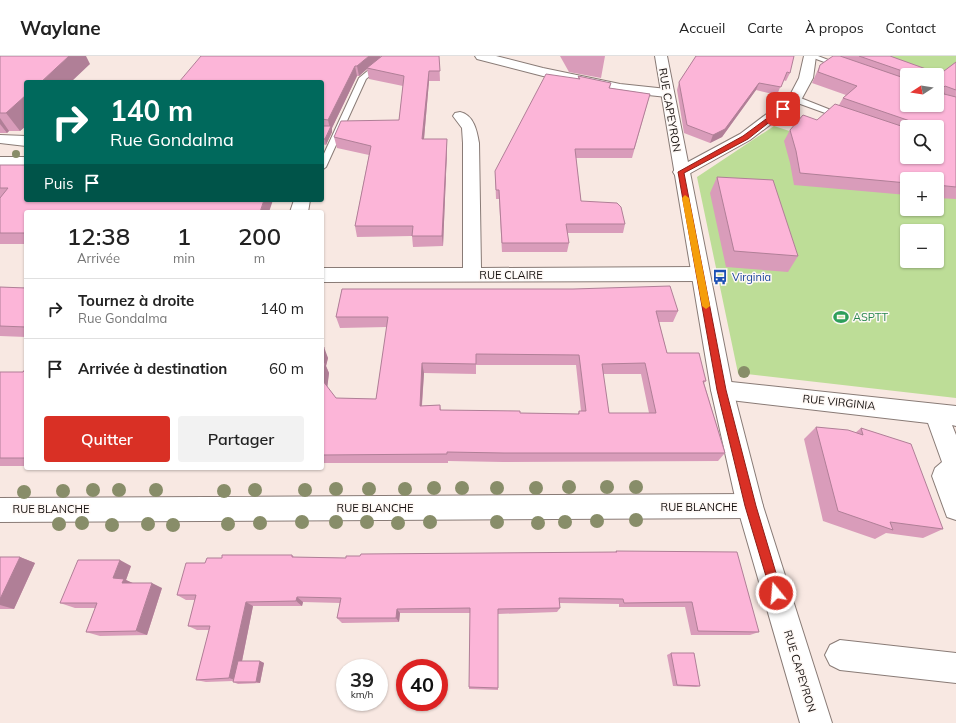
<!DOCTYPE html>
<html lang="fr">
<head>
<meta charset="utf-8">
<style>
	:root { --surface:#fff; --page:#f2f2f2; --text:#222; --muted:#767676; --line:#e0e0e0; --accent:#d93025 }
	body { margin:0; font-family:Mulish,sans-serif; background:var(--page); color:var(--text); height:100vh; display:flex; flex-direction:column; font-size:15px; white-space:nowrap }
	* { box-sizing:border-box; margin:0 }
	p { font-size:13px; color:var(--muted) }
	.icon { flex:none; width:22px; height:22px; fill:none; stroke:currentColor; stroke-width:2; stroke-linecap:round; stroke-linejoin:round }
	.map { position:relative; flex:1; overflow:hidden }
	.details { position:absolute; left:24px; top:154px; width:300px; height:260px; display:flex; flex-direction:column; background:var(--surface); border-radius:4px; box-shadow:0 1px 3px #0004 }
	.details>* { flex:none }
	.hud { position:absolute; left:24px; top:24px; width:300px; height:122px; border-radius:4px; box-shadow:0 1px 3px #0004; background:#00695c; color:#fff; overflow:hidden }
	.needle { width:26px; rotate:258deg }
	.tools { position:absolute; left:900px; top:12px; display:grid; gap:8px }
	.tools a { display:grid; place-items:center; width:44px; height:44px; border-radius:4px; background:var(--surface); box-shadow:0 1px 3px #0004; font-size:20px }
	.speed { position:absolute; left:336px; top:603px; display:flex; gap:8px; font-size:20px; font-weight:700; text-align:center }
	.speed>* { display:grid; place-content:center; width:52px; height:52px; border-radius:50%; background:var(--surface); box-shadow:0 1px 3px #0004; line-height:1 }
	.speed small { font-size:10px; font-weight:400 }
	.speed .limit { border:6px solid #d22; background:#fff; color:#111 }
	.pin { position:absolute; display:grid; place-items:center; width:34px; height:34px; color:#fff; margin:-17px; border-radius:8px; box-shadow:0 2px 6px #0006 }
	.me { position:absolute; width:44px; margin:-22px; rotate:343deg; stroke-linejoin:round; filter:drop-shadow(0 0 3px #0008) }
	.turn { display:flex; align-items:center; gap:14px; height:84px; padding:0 20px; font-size:18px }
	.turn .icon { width:52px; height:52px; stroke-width:2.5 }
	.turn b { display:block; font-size:28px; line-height:34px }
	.then { display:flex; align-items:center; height:38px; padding:0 20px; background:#0003; gap:8px; font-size:15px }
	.eta { display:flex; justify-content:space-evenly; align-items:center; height:68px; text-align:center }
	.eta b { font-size:24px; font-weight:600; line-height:28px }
	.primary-button { display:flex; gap:8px; margin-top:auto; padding:8px 20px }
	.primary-button a { flex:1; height:46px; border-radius:4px; background:var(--accent); color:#fff; font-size:16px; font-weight:600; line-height:46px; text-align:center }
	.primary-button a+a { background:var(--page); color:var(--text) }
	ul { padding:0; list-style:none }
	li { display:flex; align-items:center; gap:12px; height:60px; padding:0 20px; border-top:1px solid var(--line) }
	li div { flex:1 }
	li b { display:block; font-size:15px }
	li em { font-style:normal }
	header { display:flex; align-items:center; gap:24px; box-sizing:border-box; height:56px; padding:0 20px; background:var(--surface); border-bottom:1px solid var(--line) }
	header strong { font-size:19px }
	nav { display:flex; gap:22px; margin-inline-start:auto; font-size:14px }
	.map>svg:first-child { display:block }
</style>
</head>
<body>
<header>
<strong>Waylane</strong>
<nav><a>Accueil</a><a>Carte</a><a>À propos</a><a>Contact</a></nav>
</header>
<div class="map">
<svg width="956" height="667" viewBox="0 0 956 667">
	<rect width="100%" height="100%" fill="#f8e8e2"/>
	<path fill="#bddd97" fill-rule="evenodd" d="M869,0H956V30L937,19Z
		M774,70L937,123H907V153H937V123L956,129V342L738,317L697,121ZM907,175H937V205H907Z"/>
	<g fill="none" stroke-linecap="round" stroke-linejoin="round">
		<g stroke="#897b76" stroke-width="2">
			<path id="service" d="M382,0H388L389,4L366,23L326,111L322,114V102L359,22L382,3Z
				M808,0H818L844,10L842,11H838Z
				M792,41H798L846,60L842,62H839L792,45Z"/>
		</g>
		<g stroke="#897b76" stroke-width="2">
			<path id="minor" d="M475,0H496L543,12L620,28L667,33L672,34L674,37L672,40L667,41L620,36L543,20L477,3Z
				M804,0H816L813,22L800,46L750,84L687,119L681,121L675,119L673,116L675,113L740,78L789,41L799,22Z
				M460,56C474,59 477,75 479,87L481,212L700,211L707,213L709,218L707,223L700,225L322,226V212H463V87L462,72L453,60L455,57Z
				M0,79L26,80V90L0,87Z
				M0,101H26V111H0Z
				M294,144H310L308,156H290Z
				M722,325L956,350V370L952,369L956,379V464L947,461L932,420L935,412L942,406L928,367L722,343L714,340L711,334L714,328Z
				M750,438L759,441L763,450L759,459L750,462L0,466V442Z
				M840,584L956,597V627L840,614L830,609L825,599L830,589Z"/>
		</g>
		<g stroke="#897b76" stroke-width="2">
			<path id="tertiary" d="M655,0H667L733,334L763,450L832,667H800L737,450L711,334Z"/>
		</g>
		<use href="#service" fill="#fff" fill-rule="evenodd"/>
		<use href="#minor" fill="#fff" fill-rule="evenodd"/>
		<use href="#tertiary" fill="#fff" fill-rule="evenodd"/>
	</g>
	<g fill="#888d69">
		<circle cx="16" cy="98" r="4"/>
		<circle cx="744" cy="316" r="6"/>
		<circle cx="569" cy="431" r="7"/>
		<circle cx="607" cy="431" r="7"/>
		<circle cx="636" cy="431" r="7"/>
		<circle cx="434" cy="432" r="7"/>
		<circle cx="462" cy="432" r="7"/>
		<circle cx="497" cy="432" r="7"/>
		<circle cx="536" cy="432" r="7"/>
		<circle cx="336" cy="433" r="7"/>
		<circle cx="369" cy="433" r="7"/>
		<circle cx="405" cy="433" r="7"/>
		<circle cx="93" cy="434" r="7"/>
		<circle cx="119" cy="434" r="7"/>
		<circle cx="156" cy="434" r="7"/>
		<circle cx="255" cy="434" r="7"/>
		<circle cx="305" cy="434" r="7"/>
		<circle cx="63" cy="435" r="7"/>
		<circle cx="224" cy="435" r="7"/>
		<circle cx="24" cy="436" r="7"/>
		<circle cx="636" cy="464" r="7"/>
		<circle cx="597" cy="465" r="7"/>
		<circle cx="302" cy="466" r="7"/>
		<circle cx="336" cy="466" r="7"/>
		<circle cx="367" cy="466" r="7"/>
		<circle cx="430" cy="466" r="7"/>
		<circle cx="497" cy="466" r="7"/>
		<circle cx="565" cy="466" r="7"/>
		<circle cx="82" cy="467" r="7"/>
		<circle cx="260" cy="467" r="7"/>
		<circle cx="398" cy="467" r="7"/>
		<circle cx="538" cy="467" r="7"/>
		<circle cx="59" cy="468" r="7"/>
		<circle cx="148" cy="468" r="7"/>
		<circle cx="228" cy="468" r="7"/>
		<circle cx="112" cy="469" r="7"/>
		<circle cx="173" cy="469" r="7"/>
	</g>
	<path fill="#d99cba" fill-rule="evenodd" d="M0,0L90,8L26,26V70L20,75H9L7,77H0Z
		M439,0L440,25H429L424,83H447V94L443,190L413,191L412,180L357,181L355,170L369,99L337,92L334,81L399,64L403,30L369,23L367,13L359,20H357L332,72V76L326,89L322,88V26H179L381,1Z
		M560,0H605L601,22L569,16Z
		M696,0L790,17L786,25L783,24L777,39L756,34L722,81L710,87L684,77L677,34L679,26Z
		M833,0H890L940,18L956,6V143L937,142V123H907V139L794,129L790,107L784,85L790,74L817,64L839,49L843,42L846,39L812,27L820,9ZM907,19H937L907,49ZM907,71H937L907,101Z
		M578,20L611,27L610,32L650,38L632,102H576L581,145L625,168L623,177H567L569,187L567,196H502L499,143H496L495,115L578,23Z
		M0,109L26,156V188H0Z
		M717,121L798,200L788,216L726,211L710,137Z
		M0,231L26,232V281L0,280Z
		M342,233L678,255L673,266H659L667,297L706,325L704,327L725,397L718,405L503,406L448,405V407H322V291L328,302L326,310L329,317L327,331L336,342L376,343L387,271L340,272L336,261ZM476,309H576L581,355H579L578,358L520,357L441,354L440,349L422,350L424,317L476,318ZM603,318H641L649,357H609Z
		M26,312V410H0V316H23Z
		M816,371L855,377L861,372L943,473L923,482L886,477L875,483L823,465L804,383Z
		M616,495L759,576L750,579H691L685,551H619V548L560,547V552L557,556L498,558V634L469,633L470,557H400L399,566L342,567L337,562L340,547L303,546L302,550H253L242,605H260L264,607L260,627L238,628L233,626V625L206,626L196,624L209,574H197L188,570L195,544H186L177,539L205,507L292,499L294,501L346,502L615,496Z
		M0,501H20L35,507L14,553H0Z
		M131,510L126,524L132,527L162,532L147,579L100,580L86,576L95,552H75L60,547Z
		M671,597L700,630L696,631L673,630L667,599Z"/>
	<path fill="#b07f97" d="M69,0H86L90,8L71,26H41Z
		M369,0H381L380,2L367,12V13L359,20L357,10Z
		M355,10L357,20L332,72V76L326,89L325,83L330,73L328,64Z
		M429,15V25L423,94L422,83Z
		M759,27L756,34L722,81L710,87L713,79Z
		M26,39V70L20,75L6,57Z
		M0,62L9,75L7,77L0,68Z
		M447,83V94L443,190L442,180Z
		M264,144H273L269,156H260Z
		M324,291L328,302L326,310L329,317L327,334L323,325L322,302Z
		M422,307L424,317L421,359L420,350Z
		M20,501L35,507L14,553L0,549V543Z
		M120,504L131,510L126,524L135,528L122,527L113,522Z
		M152,527L162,532L147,579L136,575Z
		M297,541L303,546L302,550L296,545Z
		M246,546L253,550L238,625L229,622Z
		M397,553L400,557L399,566L396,562Z
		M260,605L264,607L260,627L256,626Z"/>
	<path fill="#fcb5d8" stroke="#b07f97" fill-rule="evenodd" d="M0,0H69L41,26H26V39L6,57H0Z
		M201,0H369L357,10H355L328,64L322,63V26H179Z
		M382,0H439L440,15H429L422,83H447L442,180H412L413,170H355L371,90L334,81L341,65L399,64L404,20L367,12Z
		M696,0H794L790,17L787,16L781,31L759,27L725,73L713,79L687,69L679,26Z
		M833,0H840L907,23V49H937V19H914L859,0H890L940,18L956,6V34L945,30L943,32L944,38L956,41V131L937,129V123H907V127L800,117L796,95L790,74L803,59L817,64L835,48L907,72V101H937V71H916V67L843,42L857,30L818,16L820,9Z
		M546,18L580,23L578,20L611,27L609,32L650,38L634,93H575L581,145L617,147L621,151L625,168H566L569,187H502L499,134H496L495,115Z
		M322,70H331L325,83H322Z
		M0,109H26V144H264L260,156H26V177H0V142L8,132H0Z
		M717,121L773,124L798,200L734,195Z
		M670,230L678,255H656L667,297H699L706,325H703L725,397H504L447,396V398L322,399V307H325L323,325L336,342L376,343L388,261H336L342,233H573ZM476,298L579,299L586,355H579V358L520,357V355L440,354V349L420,350L422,307L476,308ZM645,307L656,357H609L602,308Z
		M0,231L26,232V271L0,270Z
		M322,291H324L322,302Z
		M26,312V402H0V316H23Z
		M816,371L848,374L863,379L861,372L911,388L943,473L890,466L893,474L838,455Z
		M616,495L737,496L759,576L698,575L692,546L624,547L623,543L559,542L560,552L498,553V632L469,631L470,552L397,553L396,562H337L341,542L297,541L296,545L246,546L229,622L196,624L210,570H188L196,539H177L186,507H205L207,502H222V499H292V501L346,502V500H360L361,498L617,496Z
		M0,501H20L0,543Z
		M78,504H120L113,522L124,523L122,527H152L136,575L86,576L97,547H60Z
		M671,597H694L700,630L677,629Z
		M238,605H260L256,626H233Z"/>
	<path fill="#d93025" stroke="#8d1f18" d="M781,52L786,53L748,83L684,117L726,334L756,450L782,537L781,541L776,543L772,541L771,537L745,450L717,334L678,116L743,80Z"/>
	<path fill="#f59e0b" d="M685,139L689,142L710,250L706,253L702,250L682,142Z"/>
	<defs>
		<g id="bus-bare" transform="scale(1.2)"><path d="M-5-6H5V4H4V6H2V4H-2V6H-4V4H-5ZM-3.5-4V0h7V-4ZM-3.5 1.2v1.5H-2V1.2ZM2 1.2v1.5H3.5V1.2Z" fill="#1a4fb4" stroke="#fef8f5" stroke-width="2.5" paint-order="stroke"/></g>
		<g id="stadium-bare" transform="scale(1.2)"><path d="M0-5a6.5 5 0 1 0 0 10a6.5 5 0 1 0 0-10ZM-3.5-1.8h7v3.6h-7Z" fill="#2e9e5b" stroke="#fef8f5" stroke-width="2.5" paint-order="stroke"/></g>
	</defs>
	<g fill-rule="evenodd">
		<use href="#bus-bare" x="720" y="221"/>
		<use href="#stadium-bare" x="841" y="261"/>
	</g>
	<g text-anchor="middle" stroke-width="3" stroke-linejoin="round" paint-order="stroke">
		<g font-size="11" fill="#15100e" stroke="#fef8f5">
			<text transform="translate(670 54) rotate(80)" y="4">RUE CAPEYRON</text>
			<text x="511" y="223">RUE CLAIRE</text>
			<text transform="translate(839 346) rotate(6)" y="4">RUE VIRGINIA</text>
			<text x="699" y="455">RUE BLANCHE</text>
			<text x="375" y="456">RUE BLANCHE</text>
			<text x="51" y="457">RUE BLANCHE</text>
			<text transform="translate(800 615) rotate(73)" y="4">RUE CAPEYRON</text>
		</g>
		<g font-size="11" fill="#164399" stroke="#fef8f5" text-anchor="start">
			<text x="732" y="225">Virginia</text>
		</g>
		<g font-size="11" fill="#27864d" stroke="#fef8f5" text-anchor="start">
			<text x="853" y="265">ASPTT</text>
		</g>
	</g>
</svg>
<div class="tools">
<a><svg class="needle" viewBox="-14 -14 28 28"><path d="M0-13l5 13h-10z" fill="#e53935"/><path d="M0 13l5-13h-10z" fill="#767676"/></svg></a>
<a><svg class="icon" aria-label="search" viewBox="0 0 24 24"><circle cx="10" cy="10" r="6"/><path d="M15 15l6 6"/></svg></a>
<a>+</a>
<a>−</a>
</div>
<div class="speed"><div>39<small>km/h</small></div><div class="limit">40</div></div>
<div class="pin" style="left:783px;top:53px;background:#d93025"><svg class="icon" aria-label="arrive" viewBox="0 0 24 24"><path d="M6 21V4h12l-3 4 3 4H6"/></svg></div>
<svg class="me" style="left:776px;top:537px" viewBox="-20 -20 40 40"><circle r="17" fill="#d93025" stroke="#fff" stroke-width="3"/><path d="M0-11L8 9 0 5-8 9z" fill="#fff"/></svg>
<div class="hud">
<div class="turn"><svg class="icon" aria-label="right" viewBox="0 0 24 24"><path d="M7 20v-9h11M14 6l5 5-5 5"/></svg><div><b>140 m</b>Rue Gondalma</div></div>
<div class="then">Puis<svg class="icon" aria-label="arrive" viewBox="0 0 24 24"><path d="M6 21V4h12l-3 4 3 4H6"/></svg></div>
</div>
<section class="details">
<div class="eta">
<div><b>12:38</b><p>Arrivée</p></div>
<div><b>1</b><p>min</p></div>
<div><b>200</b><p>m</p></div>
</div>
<ul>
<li><svg class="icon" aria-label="right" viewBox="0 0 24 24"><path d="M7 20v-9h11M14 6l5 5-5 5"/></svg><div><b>Tournez à droite</b><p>Rue Gondalma</p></div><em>140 m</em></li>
<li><svg class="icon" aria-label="arrive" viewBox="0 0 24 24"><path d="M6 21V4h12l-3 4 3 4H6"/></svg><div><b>Arrivée à destination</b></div><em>60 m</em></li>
</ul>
<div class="primary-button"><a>Quitter</a><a>Partager</a></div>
</section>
</div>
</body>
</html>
